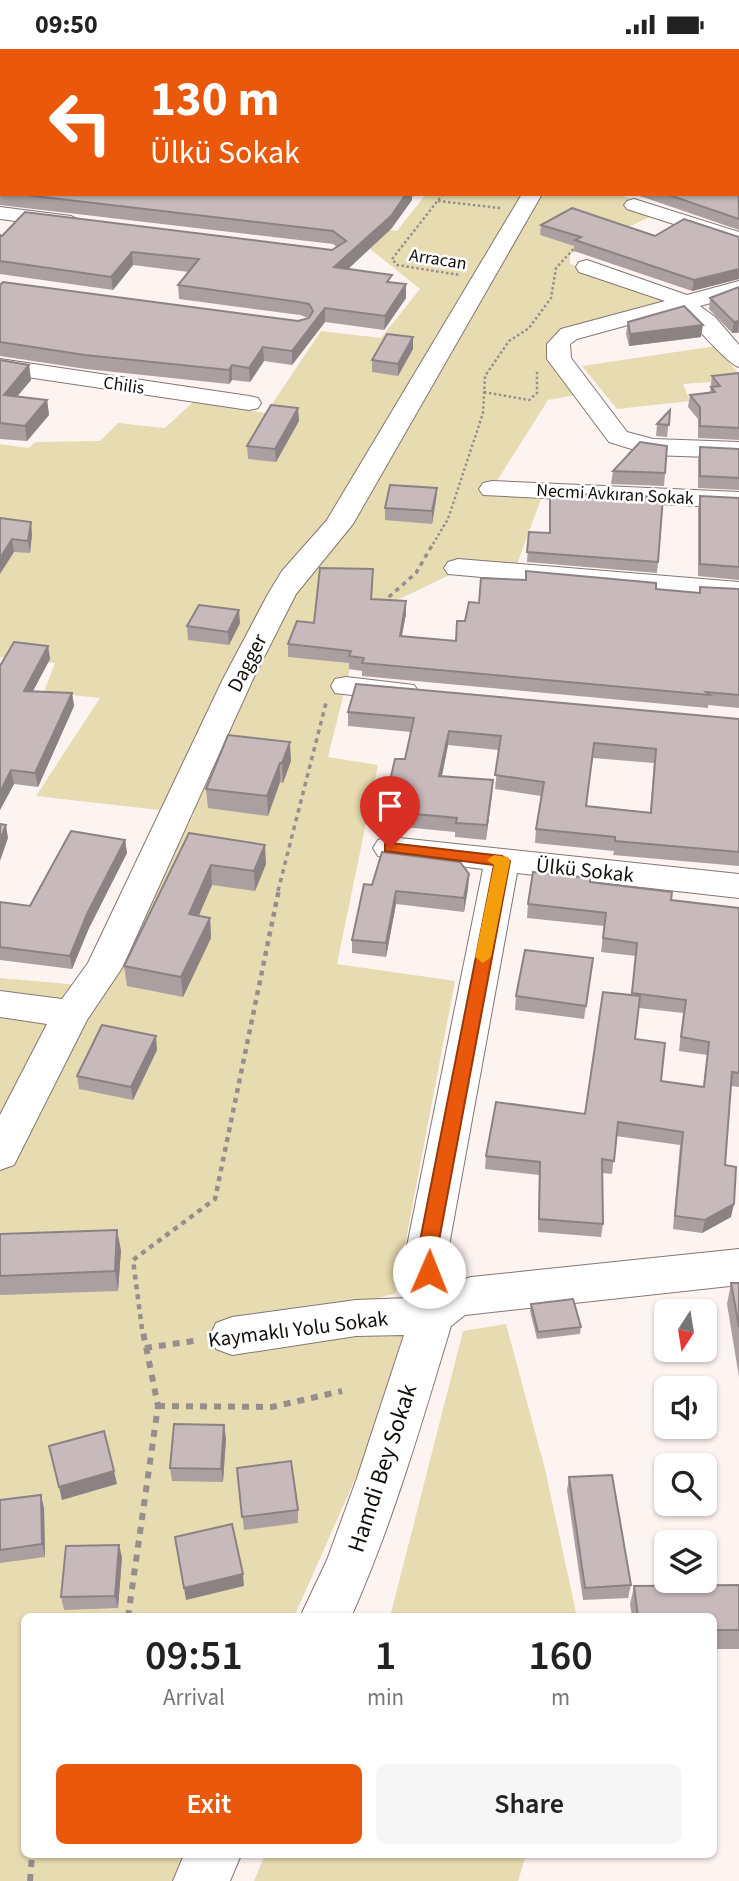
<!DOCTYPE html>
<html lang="en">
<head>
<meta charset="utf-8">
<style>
	:root { --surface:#fff; --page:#f6f6f6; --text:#222; --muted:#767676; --accent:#ea580c }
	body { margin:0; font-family:"Source Sans 3",sans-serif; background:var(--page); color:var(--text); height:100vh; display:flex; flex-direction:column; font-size:26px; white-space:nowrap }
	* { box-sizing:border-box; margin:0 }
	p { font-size:23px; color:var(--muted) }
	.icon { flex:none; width:38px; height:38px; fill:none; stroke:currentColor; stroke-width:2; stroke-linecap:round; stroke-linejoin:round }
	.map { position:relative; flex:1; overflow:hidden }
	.side { position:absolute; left:21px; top:1564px; width:696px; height:245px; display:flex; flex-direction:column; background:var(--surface); border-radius:10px; box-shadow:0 2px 5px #0004 }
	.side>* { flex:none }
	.hud { position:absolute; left:0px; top:0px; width:740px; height:147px; box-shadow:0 2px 5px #0004; background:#ea580c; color:#fff; overflow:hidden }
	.needle { width:46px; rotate:192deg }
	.fabs { position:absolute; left:654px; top:1250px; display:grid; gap:14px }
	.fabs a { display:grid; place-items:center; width:63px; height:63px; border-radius:10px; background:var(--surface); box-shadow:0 2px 5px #0004; font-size:35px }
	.pin { position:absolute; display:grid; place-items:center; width:60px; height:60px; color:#fff; margin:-72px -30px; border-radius:50% 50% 50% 0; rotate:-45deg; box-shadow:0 0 7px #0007 }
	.pin .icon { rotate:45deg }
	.me { position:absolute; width:77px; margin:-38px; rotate:1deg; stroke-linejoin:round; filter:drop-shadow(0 0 5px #0008) }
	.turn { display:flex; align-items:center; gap:24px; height:147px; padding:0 35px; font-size:32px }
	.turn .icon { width:91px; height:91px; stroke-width:2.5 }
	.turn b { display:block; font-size:49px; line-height:60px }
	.eta { display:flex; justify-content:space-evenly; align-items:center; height:119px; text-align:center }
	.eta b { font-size:42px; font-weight:600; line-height:49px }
	.action { display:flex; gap:14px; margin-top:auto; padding:14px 35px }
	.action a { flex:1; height:80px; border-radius:10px; background:var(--accent); color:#fff; font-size:28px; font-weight:600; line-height:80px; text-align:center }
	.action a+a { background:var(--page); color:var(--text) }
	.status { display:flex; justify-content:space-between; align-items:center; height:49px; padding:0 35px; background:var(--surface); direction:ltr }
	.status svg { height:19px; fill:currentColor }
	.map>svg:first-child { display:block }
</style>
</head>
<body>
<div class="status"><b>09:50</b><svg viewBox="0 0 49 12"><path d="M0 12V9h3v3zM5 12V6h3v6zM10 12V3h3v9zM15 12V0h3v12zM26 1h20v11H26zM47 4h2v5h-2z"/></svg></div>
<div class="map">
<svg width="739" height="1832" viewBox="0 0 739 1832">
	<rect width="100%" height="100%" fill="#fdf3f1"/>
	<path fill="#e7dcb1" d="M426,145H616L639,152L652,167L570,205V215L655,242L662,253L549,290L548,305L576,346L548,351L488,446L541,450L516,518L454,524L391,554L358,588L328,708L378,716L337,915L455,932L396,1244L345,1259L405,1278L372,1392L294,1568H24V1806H186L173,1832H0V929L102,938L194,765L36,747L100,649L44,643L55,614L0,608V395L28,399L36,393L100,392L118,374L165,379L193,353L266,364L321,282L381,289L420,240L369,199L382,180L397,182Z
		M716,297L739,325V331L683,335L690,352L617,360L582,317Z
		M506,1275L545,1420L577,1568H390L463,1282Z
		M265,1806H526L518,1832H254Z"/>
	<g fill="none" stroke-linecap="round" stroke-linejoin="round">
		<g stroke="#847673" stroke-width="2">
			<path id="minor" d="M444,0H466L468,2H445Z
				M485,0H503L483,2Z
				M522,145H542L353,475L296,545L253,630L122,919L87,971L14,1116L0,1121V1066L47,975L0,968V942L62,950L88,914L223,630L268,545L282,522L327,471Z
				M634,150L739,183V196L627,160L624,156L627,152Z
				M0,158L71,167L82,173L71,179L0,170Z
				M587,211L687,246L739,232V246L700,257L715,268L739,296V318C727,315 694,274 679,262L577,290L570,295L571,309L627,383L653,390L739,393V409L651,406L609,393L547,310V295L561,280L665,252L579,223L576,218L579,213Z
				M0,310L249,347L258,349L261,354L258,359L249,361L0,324Z
				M492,432L739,443V459L483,446L479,440L483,434Z
				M458,510L739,533V551L448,525L444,519L448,513Z
				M346,628L414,636L419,643L414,650L403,652L335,644L331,637L335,630Z
				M390,788L739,825V849L517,824L448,1202L451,1234L471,1228L739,1200V1236L465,1266L451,1277C421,1376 393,1474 351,1568H300L327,1511L357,1429L404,1286L356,1287L232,1306L216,1300L210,1287L216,1274L232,1268L356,1251L409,1249L406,1202L483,820L378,807L373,799L378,791Z
				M184,1806H241L230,1832H173Z"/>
		</g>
		<path stroke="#968f8d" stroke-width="2.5" stroke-dasharray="2.5 2.5" stroke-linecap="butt" d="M658,2L664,0
			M443,145L392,210L397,216L460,226
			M438,152L500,159
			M484,343L529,351L537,344V322
			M433,495L448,470L483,364L485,327L509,292L529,279L551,249L556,219L579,194"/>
		<path stroke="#968f8d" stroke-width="3.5" stroke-dasharray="4.5 4.5" stroke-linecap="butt" d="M382,554L416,524L434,493
			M278,842L327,650"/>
		<path stroke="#968f8d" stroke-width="4.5" stroke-dasharray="5 5" stroke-linecap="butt" d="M142,1280L133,1211L215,1150L279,840"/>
		<path stroke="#968f8d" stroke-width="6" stroke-dasharray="7 7" stroke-linecap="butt" d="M145,1299L200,1291
			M158,1357L272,1358L342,1342
			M128,1568L158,1357L142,1278
			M30,1832L32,1806"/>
		<use href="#minor" fill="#fff" fill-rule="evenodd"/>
	</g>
	<path fill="#ac9fa2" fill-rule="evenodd" d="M0,0H138L136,2H2V37L0,36Z
		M2,93V145H416L413,148L412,146V151L391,180L348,220L392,233L406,249L384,281L325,273L292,316L264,312L250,333L232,331L229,335L86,320L0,307V236L298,272L308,269L300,266L179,250L178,236L189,223L133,216L113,241L0,225V186L332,201L337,198L333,195L0,156V94Z
		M739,115V181L634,145H738Z
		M541,176L655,187L739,188V230L692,242L574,202V197L540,186Z
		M739,238V284H732L709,260L710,249Z
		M628,273L701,288L629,297L626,285Z
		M413,300L398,327L372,323V311Z
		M0,311L29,316L31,331L17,347L47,351L49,366L27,392L0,390Z
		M739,324V391L698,389V370L688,358L690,346L710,343L712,327Z
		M298,359L299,372L276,413L248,410L247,397Z
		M670,361L667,388L656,387L657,375Z
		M700,398L739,400V441L698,439V410Z
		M613,422L665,424L664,437L611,435Z
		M437,439L436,451L432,475L385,471V459Z
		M550,444L658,513L657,524L527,513L529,483L549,484Z
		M700,447L739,449V531L698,527V460Z
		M0,469L32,485L30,504L14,503Z
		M373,533L372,550L406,565L402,587L456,592L465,572L479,554L656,540L699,544L700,538L739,540V659L708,656V659L362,627V622L349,620V614L288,608V595L314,574Z
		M240,574L229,596L188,591L187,577Z
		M48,597L50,610L33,642L72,644L74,657L38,738L14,735L0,761V617Z
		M348,663L739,670V817L613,806L614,802L535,794L536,780L541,747L495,740L499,701L448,696L442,727L493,731L486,791L455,788V783L383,776V762L405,710L411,683L348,677ZM593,709L654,714L650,763L586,757Z
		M228,686L291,712L283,734L280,733L268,767L208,759L206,740Z
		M189,784L266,815L255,842L212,836L198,867L210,869L211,889L183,948L127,937L124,917Z
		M125,791L127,804L89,879L72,920L0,911V853L30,857Z
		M469,825L468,839L464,863L396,855L386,908L352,904V891L372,836Z
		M590,833L671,851L739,859V1038L731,1037L725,1116L731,1168L702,1184L673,1180L680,1096L616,1087L612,1125L603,1124V1175L601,1188L538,1183L539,1126L485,1120L486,1107L585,1065L631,946L636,907L601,903L604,877L527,869L528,855ZM639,959L683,964L679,1002L707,1006L703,1038L661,1032L635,990Z
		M593,909L584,970L515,961L516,947Z
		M157,1001L133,1051L79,1040L77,1027Z
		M0,1189L121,1201L118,1242L0,1246Z
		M731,1234H739V1328L727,1255Z
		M531,1255L581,1278L580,1285L537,1290L530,1262Z
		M226,1389L223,1433L172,1432L170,1419Z
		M237,1419L298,1461V1474L244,1481Z
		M569,1428L631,1536L628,1549L583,1551L567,1441Z
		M0,1451L44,1459L45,1508L0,1514Z
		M122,1508L118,1559L64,1561L61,1548Z
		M739,1536V1600H714V1568H632L630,1555L634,1537Z"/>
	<path fill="#8c8284" d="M123,0H138L136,2H120Z
		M0,79H2V92H0Z
		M406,145H412V151L391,180L335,232L334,218Z
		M132,203L133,216L113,241L111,228Z
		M739,220V230L692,242L694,231Z
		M406,235V249L384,281L385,267Z
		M325,259V273L292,316V302Z
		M739,272L738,283L732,284L734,273Z
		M703,276L701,288L629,297L630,285Z
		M413,288V300L398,327V315Z
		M263,298L264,312L250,333L249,319Z
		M29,316L31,331L6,361L4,346Z
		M232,316V331L229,335V321Z
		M47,351L49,366L27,392L25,377Z
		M298,359L299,372L276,413L275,400Z
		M437,439L436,451L432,475V462Z
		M31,473L32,485L30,504L28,492Z
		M12,490L14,503L0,525V509Z
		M406,552V565L399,599L400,587Z
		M239,561L240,574L229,596L228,583Z
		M48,597L50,610L26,655L24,642Z
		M72,644L74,657L38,738L35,724Z
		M449,682L448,696L439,741V727Z
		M290,693L291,712L283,734L282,714Z
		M280,714V733L268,767L267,747Z
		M11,721L14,735L0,761V743Z
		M493,731L492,746L486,791L487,776Z
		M6,776L8,789L0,812V791Z
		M125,791L127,804L89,879L72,920L70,907L87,865Z
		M265,796L266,815L255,842L254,822Z
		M211,816L212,836L191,885L189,865Z
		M469,825L468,839L464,863V849Z
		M396,842V855L386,908V894Z
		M210,869L211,889L183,948L181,928Z
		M156,987L157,1001L133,1051L131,1038Z
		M734,1155L731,1168L702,1184L705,1171Z
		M117,1181L121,1201L118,1242L115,1222Z
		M224,1376L226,1389L223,1433L221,1420Z
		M114,1422L117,1435L62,1451L59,1438Z
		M41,1446L44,1459L45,1508L42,1495Z
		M119,1496L122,1508L118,1559L115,1547Z
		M243,1525L244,1537L186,1551L184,1539Z"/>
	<path fill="#c8b9bc" stroke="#8c8284" stroke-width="2" fill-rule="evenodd" d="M0,0H123L120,2H2V25H0Z
		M0,39H2V79H0Z
		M2,93V144L0,143V94Z
		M738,115L739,170L666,145H738Z
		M17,145H406L391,167L334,218L392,226L387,233L406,235L385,267L325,259L292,302L263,298L249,319L232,316L229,321L85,306L0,293V236L3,233L298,272L309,269L313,262L309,255L299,253L178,236L199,210L132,203L111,228L0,212V186L2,187L25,163L332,201L346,192L333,182Z
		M572,159L655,187L684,170L739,188V220L694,231L575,191L581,188L541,176Z
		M739,238V272L734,273L710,249Z
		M684,257L703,276L630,285L628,273Z
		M387,285L413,288L398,315L372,311Z
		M0,311L29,316L4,346L47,351L25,377L0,374Z
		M739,324V379L700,377V358L690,346L715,343L711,338L720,337L712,327Z
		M271,356L298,359L275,400L247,397Z
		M670,361L669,376L657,375Z
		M640,393L667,397L665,424L613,422Z
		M700,398L739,400V429L700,427Z
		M390,436L437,439L432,462L385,459Z
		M550,444L663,448L658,513L527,503L529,483L550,484Z
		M700,447L739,449V518L700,515Z
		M0,469L31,473L28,492L12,490L0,509Z
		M320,519L373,520L371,550L406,552L400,587L456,592L457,572H465L469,553L479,554L481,529L526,531V522L656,534V540L700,544V538L739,540V646L706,643L710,646L362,614L364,609L349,607L351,602L288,595L297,572L314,574Z
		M199,556L239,561L228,583L187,577Z
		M14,593L48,597L24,642L72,644L35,724L11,721L0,743V617Z
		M356,635L739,670V803L615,792V788L536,780L544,733L495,726L501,687L449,682L439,727L493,731L487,776L456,774L457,769L383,762L395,710H405L414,669L348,663ZM594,694L656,700L651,764L586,757Z
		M228,686L290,693L282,714H280L267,747L206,740Z
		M0,775L6,776L0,791Z
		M71,782L125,791L87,865L70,907L0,898V853L30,857Z
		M189,784L265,796L254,822L211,816L189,865L210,869L181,928L124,917Z
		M382,803L460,813L469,825L464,849L396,842L386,894L352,891L364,835L372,836Z
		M533,823L590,829V833L672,843L671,851L739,859V1024L732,1023L725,1116L736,1118L734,1155L705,1171L675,1167L683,1083L618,1073L614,1112L602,1110L603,1175L539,1170L540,1113L486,1107L496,1053L585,1065L603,943L640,947L635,990L665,994L661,1032L704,1038L709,993L681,988L686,951L632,944L637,894L603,889L606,864L528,855Z
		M525,901L593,909L586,957L516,947Z
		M102,976L156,987L131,1038L77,1027Z
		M117,1181L115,1222L0,1227V1185Z
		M731,1234H739V1278Z
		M573,1250L581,1278L538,1283L531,1255Z
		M174,1375L224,1376L221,1420L170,1419Z
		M104,1382L114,1422L59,1438L49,1397Z
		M291,1412L298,1461L242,1468L237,1419Z
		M612,1426L631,1536L585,1539L569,1428Z
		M41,1446L42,1495L0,1501V1451Z
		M232,1475L243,1525L184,1539L175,1488Z
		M119,1496L115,1547L61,1548L66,1497Z
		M739,1536V1581H714V1568H638L634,1537Z"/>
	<path fill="#ea580c" stroke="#983908" stroke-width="2" d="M390,794L502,807L510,812L437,1202L438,1223L436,1229H422L418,1202L494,816L385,802V795Z"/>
	<path fill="#f59e0b" d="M494,806L508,808L510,812L491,908L483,914L475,908L494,816L487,811Z"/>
	<g text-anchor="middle" stroke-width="5" stroke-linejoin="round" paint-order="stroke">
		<g font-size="18" fill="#140f0e" stroke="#fff">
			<text transform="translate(438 210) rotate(9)" y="6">Arracan</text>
			<text transform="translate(124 336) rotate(8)" y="6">Chilis</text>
			<text transform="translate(615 445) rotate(3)" y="6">Necmi Avkıran Sokak</text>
		</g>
		<g font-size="21" fill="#140f0e" stroke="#fff">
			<text transform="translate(247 614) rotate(-63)" y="7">Dagger</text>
			<text transform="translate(585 821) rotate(6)" y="7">Ülkü Sokak</text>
			<text transform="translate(298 1280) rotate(-7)" y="7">Kaymaklı Yolu Sokak</text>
		</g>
		<g font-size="24" fill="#140f0e" stroke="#fff">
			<text transform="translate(382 1419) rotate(-72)" y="8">Hamdi Bey Sokak</text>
		</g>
	</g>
</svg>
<div class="fabs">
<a><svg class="needle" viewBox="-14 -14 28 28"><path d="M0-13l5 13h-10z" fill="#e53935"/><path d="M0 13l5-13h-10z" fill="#767676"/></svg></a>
<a><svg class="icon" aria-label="sound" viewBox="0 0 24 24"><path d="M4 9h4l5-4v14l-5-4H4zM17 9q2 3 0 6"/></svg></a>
<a><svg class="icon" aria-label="search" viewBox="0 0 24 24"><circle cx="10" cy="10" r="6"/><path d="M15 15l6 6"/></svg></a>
<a><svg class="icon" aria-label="layers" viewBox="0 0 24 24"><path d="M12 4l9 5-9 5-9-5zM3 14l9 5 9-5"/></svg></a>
</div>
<div class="pin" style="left:390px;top:799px;background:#d93025"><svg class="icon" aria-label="arrive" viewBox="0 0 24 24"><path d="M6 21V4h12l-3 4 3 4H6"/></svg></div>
<svg class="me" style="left:429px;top:1223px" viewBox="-20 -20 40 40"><circle r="19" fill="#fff"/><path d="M0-13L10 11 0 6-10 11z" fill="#ea580c"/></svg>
<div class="hud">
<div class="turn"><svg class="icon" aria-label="left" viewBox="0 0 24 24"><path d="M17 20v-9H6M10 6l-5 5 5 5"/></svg><div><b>130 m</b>Ülkü Sokak</div></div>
</div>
<section class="side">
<div class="eta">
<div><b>09:51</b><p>Arrival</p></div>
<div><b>1</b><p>min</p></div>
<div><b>160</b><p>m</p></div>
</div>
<div class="action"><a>Exit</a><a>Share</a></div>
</section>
</div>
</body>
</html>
